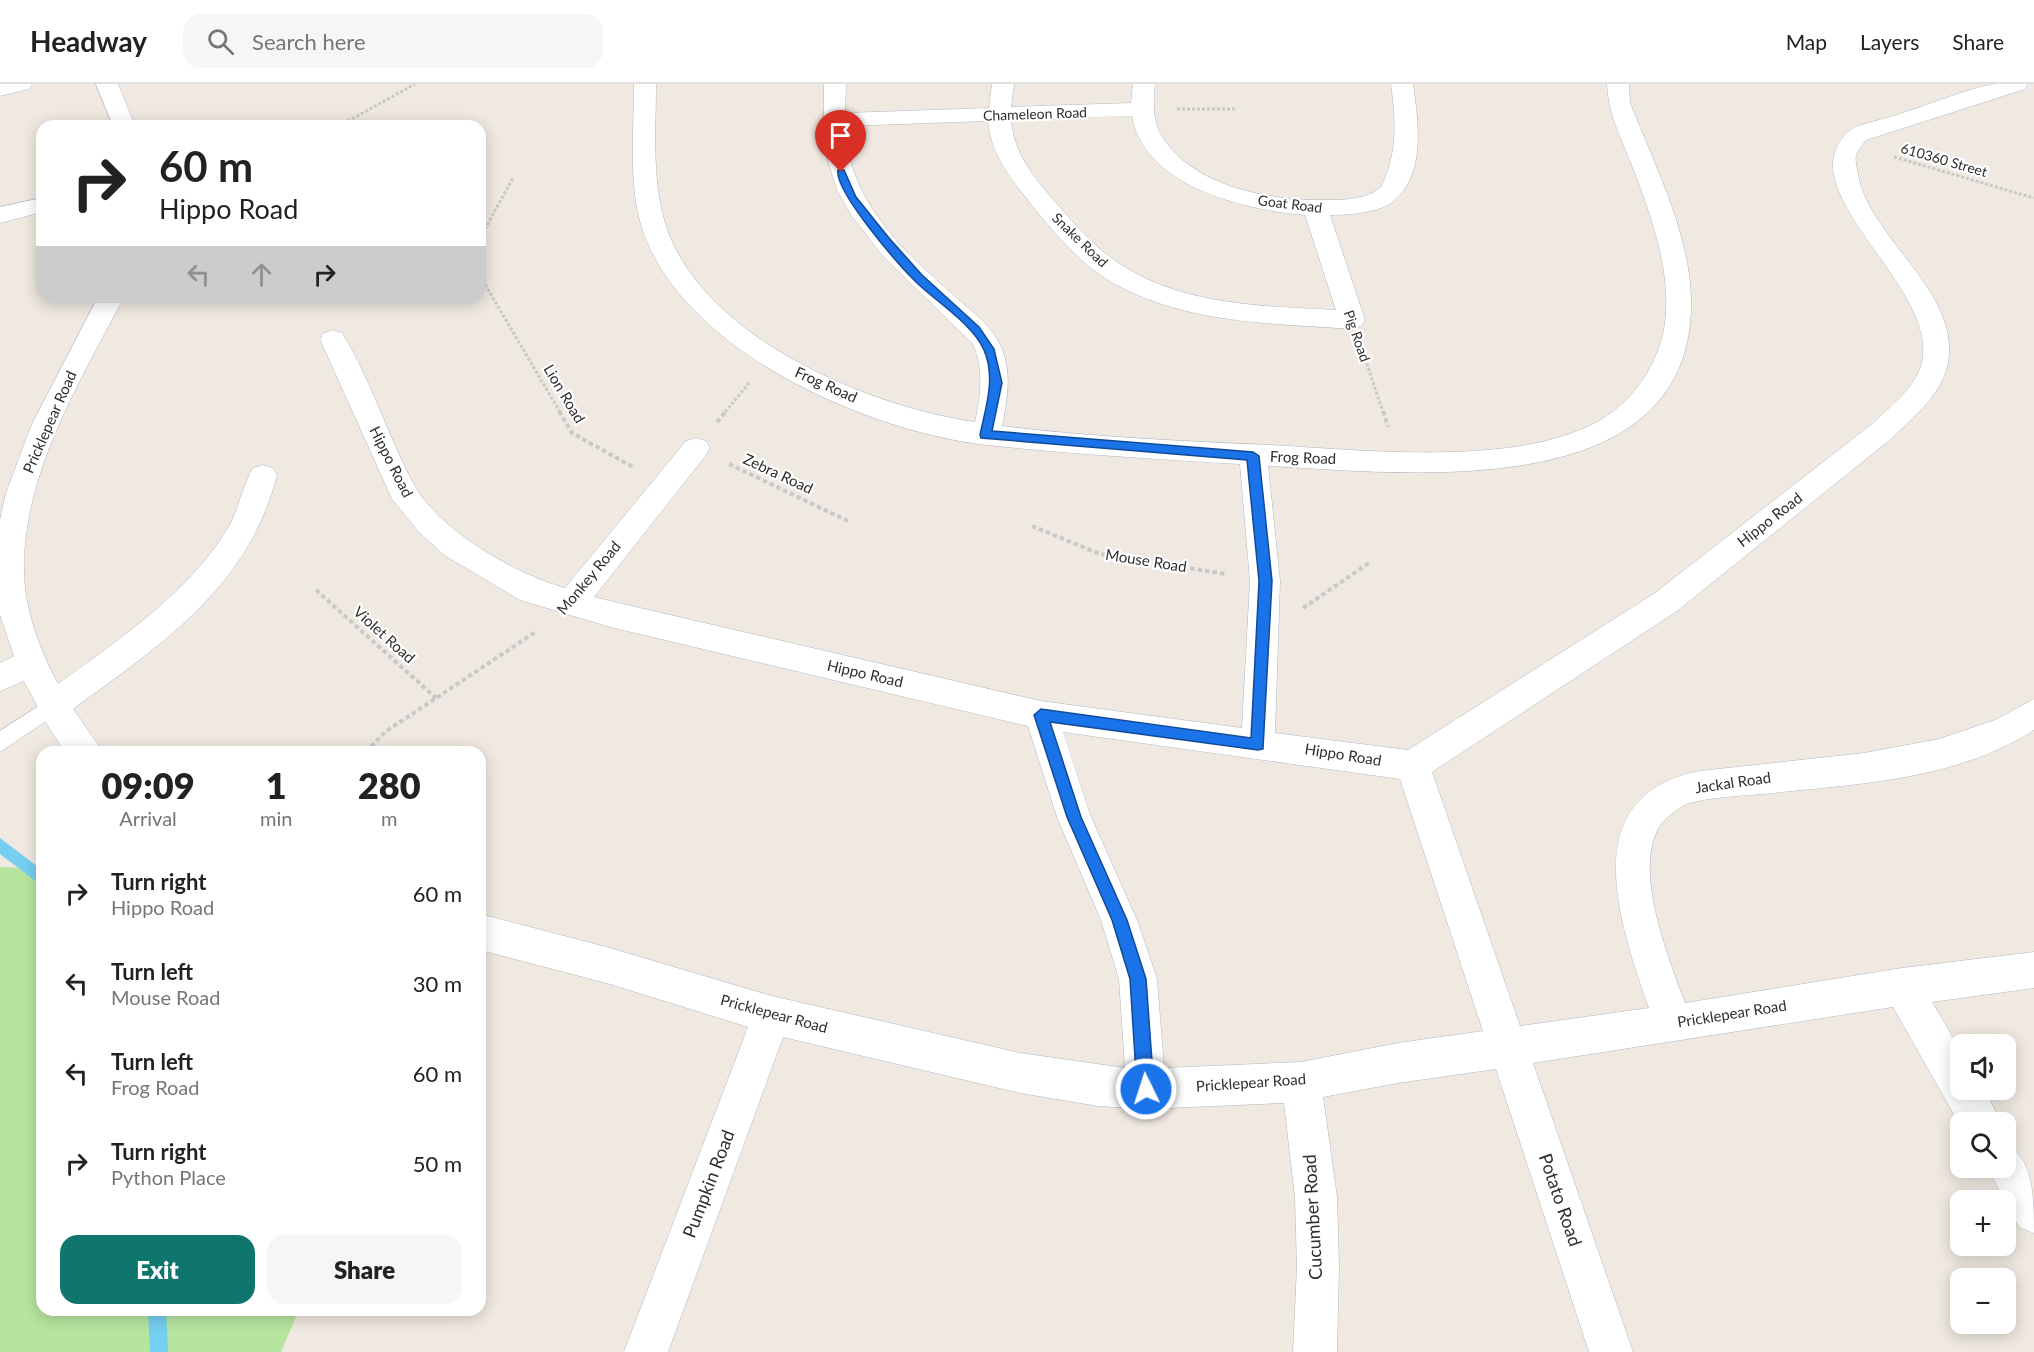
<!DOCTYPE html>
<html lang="en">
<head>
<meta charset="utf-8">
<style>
	:root { --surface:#fff; --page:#f6f6f6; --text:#222; --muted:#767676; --line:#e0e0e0; --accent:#0f766e }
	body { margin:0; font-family:Lato,sans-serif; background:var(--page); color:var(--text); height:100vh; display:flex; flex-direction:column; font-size:22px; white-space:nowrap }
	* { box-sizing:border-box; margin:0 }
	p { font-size:20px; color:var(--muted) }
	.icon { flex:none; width:33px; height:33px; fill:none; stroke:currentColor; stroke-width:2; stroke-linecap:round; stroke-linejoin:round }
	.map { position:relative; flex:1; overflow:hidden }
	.sheet { position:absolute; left:36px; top:662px; width:450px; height:570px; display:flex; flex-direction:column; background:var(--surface); border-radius:18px; box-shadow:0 3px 15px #0003 }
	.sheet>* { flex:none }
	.banner { position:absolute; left:36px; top:36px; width:450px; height:183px; border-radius:18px; box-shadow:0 3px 15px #0003; background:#fff; color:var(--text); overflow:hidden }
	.controls { position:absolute; left:1950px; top:950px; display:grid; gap:12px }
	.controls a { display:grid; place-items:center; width:66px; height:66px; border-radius:12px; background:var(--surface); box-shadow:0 3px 15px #0003; font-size:30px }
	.pin { position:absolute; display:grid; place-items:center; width:51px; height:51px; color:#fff; margin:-62px -26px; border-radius:50% 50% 50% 0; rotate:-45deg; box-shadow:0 0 6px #0007 }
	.pin .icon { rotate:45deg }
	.me { position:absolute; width:66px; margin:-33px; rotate:356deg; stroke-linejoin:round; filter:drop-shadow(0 0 4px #0008) }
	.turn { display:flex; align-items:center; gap:21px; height:126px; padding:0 24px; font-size:27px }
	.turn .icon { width:78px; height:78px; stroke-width:2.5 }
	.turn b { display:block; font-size:42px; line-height:51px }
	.lanes { display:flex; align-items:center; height:57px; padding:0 24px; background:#0003; justify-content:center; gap:30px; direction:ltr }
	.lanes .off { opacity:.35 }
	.eta { display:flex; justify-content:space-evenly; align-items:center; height:102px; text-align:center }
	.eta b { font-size:36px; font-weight:800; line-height:42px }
	.button { display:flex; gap:12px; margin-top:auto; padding:12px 24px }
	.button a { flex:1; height:69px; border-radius:18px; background:var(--accent); color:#fff; font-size:24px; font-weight:800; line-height:69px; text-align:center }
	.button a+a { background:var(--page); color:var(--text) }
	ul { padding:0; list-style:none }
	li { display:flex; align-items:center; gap:18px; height:90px; padding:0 24px }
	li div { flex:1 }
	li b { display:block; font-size:22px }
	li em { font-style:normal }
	header { display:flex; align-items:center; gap:36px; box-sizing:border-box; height:84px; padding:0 30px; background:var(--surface); border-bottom:2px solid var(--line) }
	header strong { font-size:28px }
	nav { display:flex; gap:33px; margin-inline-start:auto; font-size:21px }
	.search { width:420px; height:54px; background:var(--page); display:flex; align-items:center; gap:15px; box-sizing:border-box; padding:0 21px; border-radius:18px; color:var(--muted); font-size:22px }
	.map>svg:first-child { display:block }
</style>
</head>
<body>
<header>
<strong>Headway</strong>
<div class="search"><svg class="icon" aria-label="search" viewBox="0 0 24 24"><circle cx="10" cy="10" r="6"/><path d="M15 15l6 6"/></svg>Search here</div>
<nav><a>Map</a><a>Layers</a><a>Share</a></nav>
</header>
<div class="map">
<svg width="2034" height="1268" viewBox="0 0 2034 1268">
	<rect width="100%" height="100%" fill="#efe9e1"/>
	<path fill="#b6e59e" d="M0,783L42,785V1226H299L281,1268H0Z"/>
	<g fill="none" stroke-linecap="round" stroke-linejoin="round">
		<path fill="#75cff0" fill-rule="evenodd" d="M0,754L42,786V802L0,770Z
			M148,1226H166L168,1268H150Z"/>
		<g stroke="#b4b7c1" stroke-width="1">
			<path id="service" d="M54,612L61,615L64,621L61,627L0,668V647Z"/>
		</g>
		<g stroke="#b4b7c1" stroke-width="1">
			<path id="minor" d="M0,0H32L29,5L0,12Z
				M96,0H118L135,42H113Z
				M634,0H656C656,47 651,99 667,145C705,254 869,323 975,338C981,311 984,286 973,260L882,171L852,132L837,106L824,64V0H846L845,29L989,24L992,0H1014L1011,23L1131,19L1133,0H1155C1153,20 1152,40 1165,57C1199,105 1274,117 1328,116C1345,116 1368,115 1381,103C1398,69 1396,37 1391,0H1413C1418,36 1426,87 1396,115C1382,129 1348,131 1330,131L1365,236L1361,242L1352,245C1269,239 1179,240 1105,194C1077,176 1055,149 1034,124C1013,97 991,72 988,37L845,42C847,112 900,165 950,208C969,226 992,240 1002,265C1012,291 1007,316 1002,342C1091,353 1181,357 1270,361C1362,366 1505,382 1589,342C1628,324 1656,287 1664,245C1674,189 1649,125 1629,74C1619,50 1608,27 1607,0H1629L1630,19C1654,80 1689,147 1691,214C1696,424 1405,389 1268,382L1280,497L1275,649L1408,666L1655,509L1872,340C1889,324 1911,307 1920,285C1949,208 1782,107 1849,47C1857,40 1886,35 1896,31C1924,23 1970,3 1996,0C2006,0 2018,0 2028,0L2025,5L1866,56C1863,60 1858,66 1856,71C1855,75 1856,80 1857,84C1864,153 1965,208 1947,283C1941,310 1912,335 1892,354L1677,527L1432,688L1520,942L1649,924C1620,841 1573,711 1700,687L1864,669L1939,655L1995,636L2034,615V646C1955,697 1854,700 1763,710C1737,712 1711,713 1686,720C1675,727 1661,736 1656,749C1636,795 1669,875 1685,919L1902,884L2034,868V904L1932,918L1960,966V1005H1984L2001,1038H1960V1041L1893,923L1533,979L1633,1268H1589L1496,985L1398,999L1323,1013L1337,1113L1339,1183L1337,1268H1293L1297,1183L1295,1113L1284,1019L1146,1025L1098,1022L1020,1009L783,953L668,1268H624L748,943L610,900L480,866V830L610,864L772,912L1020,969L1125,984L1119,895L1101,836L1057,733L1028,642L610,543L520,516L444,471L418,447L392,415L320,255L324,249L333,246L342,249C371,296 387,350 413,399C438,446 515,490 565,504L686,357L696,354L706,357L710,364L706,371L594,513L610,517L1041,617L1242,644L1250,497L1240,380C1155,375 1071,370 987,361C868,348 682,267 642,144C628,99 634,47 634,0ZM1132,32C1144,103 1246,126 1305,131L1336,226C1263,222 1187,222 1123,182C1097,166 1076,142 1056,119C1034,93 1014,71 1011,36ZM1063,648L1400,695L1483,947L1398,959L1301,978L1164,984L1157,895L1137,836L1091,733Z
				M42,114V128L0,139V123Z
				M98,213H124C80,297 21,392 24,491C25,527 41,568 58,600C116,558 191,507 228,444C239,425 242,403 253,384L263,381L273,384L277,392C270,415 262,438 249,460C210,529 136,579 73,625L103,668H65L48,642L24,597L0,607V579L14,572L0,531V436L6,409L31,342Z
				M2006,1060C2034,1075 2034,1115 2034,1149L2019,1143L1987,1083H2006Z"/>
		</g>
		<path stroke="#c9c9c9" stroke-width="3" stroke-dasharray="3 2" stroke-linecap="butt" d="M1177,25H1237
			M339,42L415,0
			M1894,73L2034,114
			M480,154L513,94
			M480,192L560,328
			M1362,265L1383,328
			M725,328L750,298"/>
		<path stroke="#c9c9c9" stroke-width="4" stroke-dasharray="4.5 3" stroke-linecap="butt" d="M559,327L572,349L633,383
			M1383,327L1388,343
			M717,338L726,327
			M729,380L850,438
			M1032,442L1100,470L1226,490
			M316,506L436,614
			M1303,524L1369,479
			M366,668L385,648L537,547"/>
		<use href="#service" fill="#fff" fill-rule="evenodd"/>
		<use href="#minor" fill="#fff" fill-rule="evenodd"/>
	</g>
	<path fill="#1a73e8" stroke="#114b97" stroke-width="1.5" d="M838,86H844L856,113L889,154L922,191L979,243L994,265L1002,299L992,347L1253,368L1259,372L1272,497L1263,665L1258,666L1050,638L1081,733L1127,836L1146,895L1154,1005L1151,1011L1146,1014L1140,1011L1137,1005L1130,895L1112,836L1067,733L1034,631L1041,625L1251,654L1259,497L1247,376L981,354L980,351C986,322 996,294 984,266C973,240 935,217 915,197C898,180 834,107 838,86Z"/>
	<g text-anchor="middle" stroke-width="4.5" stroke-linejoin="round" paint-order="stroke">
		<g font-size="14" fill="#2e2e2e" stroke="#fff">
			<text transform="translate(1035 30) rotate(-2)" y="5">Chameleon Road</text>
			<text transform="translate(1944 76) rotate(16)" y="5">610360 Street</text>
			<text transform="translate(1290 120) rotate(7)" y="5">Goat Road</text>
			<text transform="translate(1080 156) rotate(44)" y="5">Snake Road</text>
			<text transform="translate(1357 252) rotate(71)" y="5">Pig Road</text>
		</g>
		<g font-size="15" fill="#2e2e2e" stroke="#fff">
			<text transform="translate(826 301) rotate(24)" y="5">Frog Road</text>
			<text transform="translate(564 310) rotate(59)" y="5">Lion Road</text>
			<text transform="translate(50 338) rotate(-66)" y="5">Pricklepear Road</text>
			<text transform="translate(1303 374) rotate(2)" y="5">Frog Road</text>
			<text transform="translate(391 378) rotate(63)" y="5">Hippo Road</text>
			<text transform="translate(778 390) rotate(25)" y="5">Zebra Road</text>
			<text transform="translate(1770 436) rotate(-38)" y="5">Hippo Road</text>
			<text transform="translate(1146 477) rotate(9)" y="5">Mouse Road</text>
			<text transform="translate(589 494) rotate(-50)" y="5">Monkey Road</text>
			<text transform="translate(384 551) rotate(42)" y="5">Violet Road</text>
			<text transform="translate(865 590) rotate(13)" y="5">Hippo Road</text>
			<text transform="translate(1343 671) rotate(9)" y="5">Hippo Road</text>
			<text transform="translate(1733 699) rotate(-8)" y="5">Jackal Road</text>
			<text transform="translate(774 930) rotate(15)" y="5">Pricklepear Road</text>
			<text transform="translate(1732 930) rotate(-9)" y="5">Pricklepear Road</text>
			<text transform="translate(1251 999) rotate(-4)" y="5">Pricklepear Road</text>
		</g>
		<g font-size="18" fill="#2e2e2e" stroke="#fff">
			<text transform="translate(709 1100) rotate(-69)" y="6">Pumpkin Road</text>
			<text transform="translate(1560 1116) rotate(71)" y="6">Potato Road</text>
			<text transform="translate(1313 1133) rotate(-93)" y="6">Cucumber Road</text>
		</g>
	</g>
</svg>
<div class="controls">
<a><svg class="icon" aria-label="sound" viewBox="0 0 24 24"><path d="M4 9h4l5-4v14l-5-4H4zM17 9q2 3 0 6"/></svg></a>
<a><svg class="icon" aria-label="search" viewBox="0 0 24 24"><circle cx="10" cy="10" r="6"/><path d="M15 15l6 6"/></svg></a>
<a>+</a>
<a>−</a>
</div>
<div class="pin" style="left:841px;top:88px;background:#d93025"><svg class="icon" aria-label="arrive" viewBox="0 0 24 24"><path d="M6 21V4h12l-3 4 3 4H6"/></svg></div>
<svg class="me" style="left:1146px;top:1005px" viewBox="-20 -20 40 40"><circle r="17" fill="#1a73e8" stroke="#fff" stroke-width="3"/><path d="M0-11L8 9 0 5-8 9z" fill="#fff"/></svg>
<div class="banner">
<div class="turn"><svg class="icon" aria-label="right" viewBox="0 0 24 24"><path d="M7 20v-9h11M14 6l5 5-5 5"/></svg><div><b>60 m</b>Hippo Road</div></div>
<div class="lanes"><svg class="icon off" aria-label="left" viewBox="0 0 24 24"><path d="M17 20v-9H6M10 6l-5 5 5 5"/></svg><svg class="icon off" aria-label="ahead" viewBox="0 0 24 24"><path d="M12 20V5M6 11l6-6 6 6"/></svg><svg class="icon" aria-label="right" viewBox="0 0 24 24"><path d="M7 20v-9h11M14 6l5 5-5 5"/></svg></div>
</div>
<section class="sheet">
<div class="eta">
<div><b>09:09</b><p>Arrival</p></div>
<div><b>1</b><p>min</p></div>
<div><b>280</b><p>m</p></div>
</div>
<ul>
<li><svg class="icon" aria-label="right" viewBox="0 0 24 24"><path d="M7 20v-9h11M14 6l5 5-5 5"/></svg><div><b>Turn right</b><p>Hippo Road</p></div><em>60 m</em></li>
<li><svg class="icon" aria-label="left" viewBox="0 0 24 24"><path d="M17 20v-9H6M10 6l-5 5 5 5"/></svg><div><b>Turn left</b><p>Mouse Road</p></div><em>30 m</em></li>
<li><svg class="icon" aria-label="left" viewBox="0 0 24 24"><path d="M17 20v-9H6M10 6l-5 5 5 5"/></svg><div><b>Turn left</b><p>Frog Road</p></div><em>60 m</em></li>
<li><svg class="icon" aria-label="right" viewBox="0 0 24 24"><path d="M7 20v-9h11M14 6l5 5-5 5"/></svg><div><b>Turn right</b><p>Python Place</p></div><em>50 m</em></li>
</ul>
<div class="button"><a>Exit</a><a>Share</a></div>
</section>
</div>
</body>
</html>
